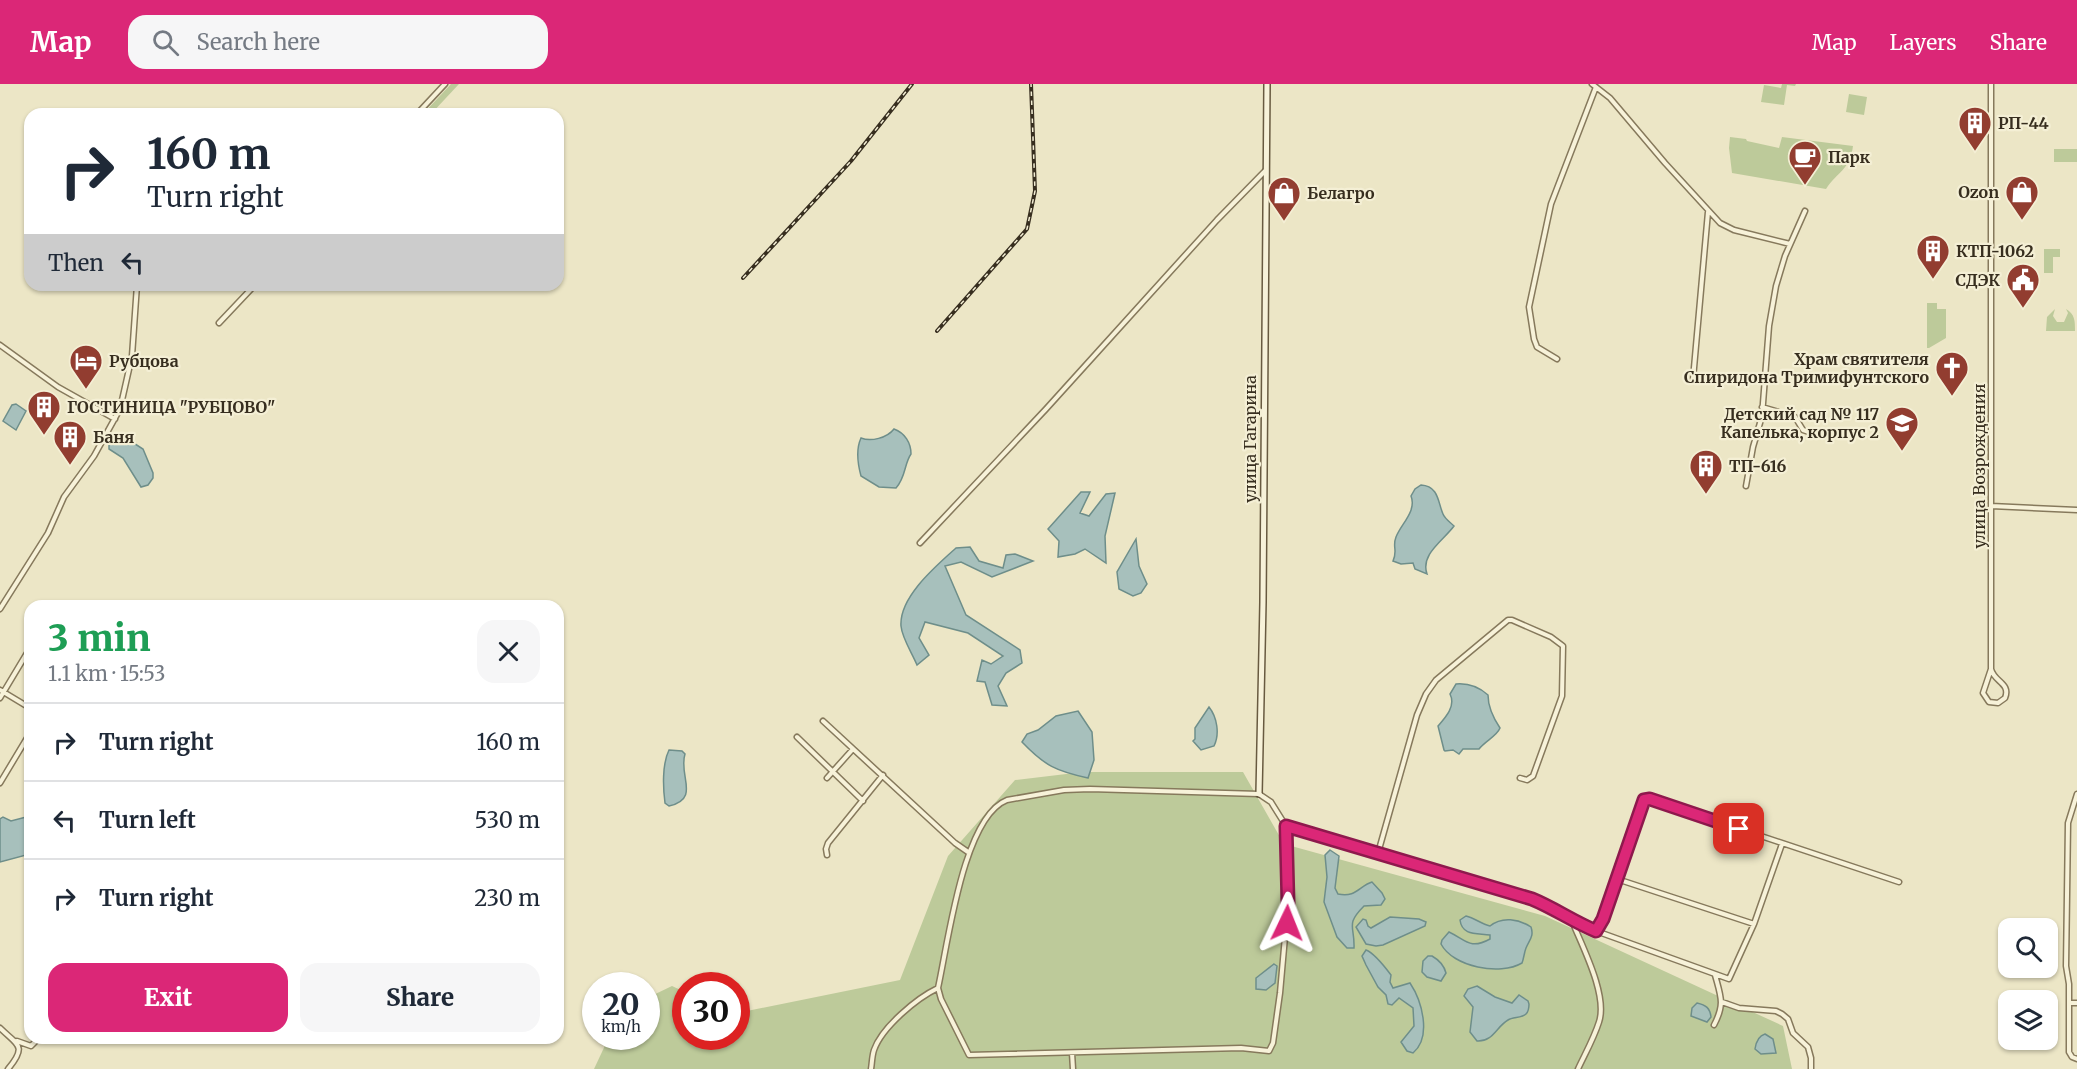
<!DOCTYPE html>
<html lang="en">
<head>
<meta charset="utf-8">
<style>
	:root { --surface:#fff; --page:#f6f6f7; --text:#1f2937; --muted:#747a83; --line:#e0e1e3; --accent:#db2777 }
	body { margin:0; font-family:Merriweather,serif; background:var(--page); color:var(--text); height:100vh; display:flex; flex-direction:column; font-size:22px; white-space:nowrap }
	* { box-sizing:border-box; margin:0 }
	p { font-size:20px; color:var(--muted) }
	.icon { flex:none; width:33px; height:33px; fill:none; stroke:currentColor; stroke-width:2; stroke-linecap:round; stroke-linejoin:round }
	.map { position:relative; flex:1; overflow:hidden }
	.side { position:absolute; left:24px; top:516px; width:540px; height:444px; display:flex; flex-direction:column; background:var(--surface); border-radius:18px; box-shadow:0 2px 4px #0004 }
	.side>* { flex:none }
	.top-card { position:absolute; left:24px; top:24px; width:540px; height:183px; border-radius:18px; box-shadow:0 2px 4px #0004; background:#fff; color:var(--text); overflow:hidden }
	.controls { position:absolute; left:1998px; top:834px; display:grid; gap:12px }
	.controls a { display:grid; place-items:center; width:60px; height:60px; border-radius:12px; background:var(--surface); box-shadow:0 2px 4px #0004; font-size:30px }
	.speed { position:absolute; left:582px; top:888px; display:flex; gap:12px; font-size:30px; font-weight:700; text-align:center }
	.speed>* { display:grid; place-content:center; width:78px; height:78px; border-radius:50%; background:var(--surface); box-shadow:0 2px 4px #0004; line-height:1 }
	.speed small { font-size:15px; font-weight:400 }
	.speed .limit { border:9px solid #d22; background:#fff; color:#111 }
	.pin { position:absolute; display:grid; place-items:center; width:51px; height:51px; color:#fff; margin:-26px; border-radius:12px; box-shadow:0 3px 9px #0006 }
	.me { position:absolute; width:66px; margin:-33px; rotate:2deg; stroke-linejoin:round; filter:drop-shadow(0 0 4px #0008) }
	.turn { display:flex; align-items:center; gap:21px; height:126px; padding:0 24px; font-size:27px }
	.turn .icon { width:78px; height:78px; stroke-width:2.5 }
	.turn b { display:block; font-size:42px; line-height:51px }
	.then { display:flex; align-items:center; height:57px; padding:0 24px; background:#0003; gap:12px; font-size:22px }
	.round { display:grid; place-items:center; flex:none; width:63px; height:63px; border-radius:18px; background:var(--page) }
	.summary { display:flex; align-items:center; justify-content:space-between; height:102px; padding:0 24px }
	h1 { font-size:36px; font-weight:800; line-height:45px; color:#1e9e55 }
	.primary-button { display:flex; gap:12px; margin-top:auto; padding:12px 24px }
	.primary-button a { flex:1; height:69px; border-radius:18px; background:var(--accent); color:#fff; font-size:24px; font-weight:800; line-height:69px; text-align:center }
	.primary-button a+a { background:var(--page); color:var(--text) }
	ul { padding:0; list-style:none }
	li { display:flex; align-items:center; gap:18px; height:78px; padding:0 24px; border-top:2px solid var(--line) }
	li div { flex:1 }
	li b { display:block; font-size:22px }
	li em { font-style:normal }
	header { display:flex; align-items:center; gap:36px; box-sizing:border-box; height:84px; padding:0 30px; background:var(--accent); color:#fff }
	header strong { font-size:28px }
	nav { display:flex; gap:33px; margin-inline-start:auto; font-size:21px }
	.search { width:420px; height:54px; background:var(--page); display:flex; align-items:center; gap:15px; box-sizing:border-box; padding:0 21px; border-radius:18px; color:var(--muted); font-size:22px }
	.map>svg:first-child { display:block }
</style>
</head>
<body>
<header>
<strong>Map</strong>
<div class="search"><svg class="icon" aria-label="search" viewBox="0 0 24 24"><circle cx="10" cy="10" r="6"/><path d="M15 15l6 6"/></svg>Search here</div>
<nav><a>Map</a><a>Layers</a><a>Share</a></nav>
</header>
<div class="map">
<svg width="2077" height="985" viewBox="0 0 2077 985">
	<rect width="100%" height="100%" fill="#ece6c6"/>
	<path fill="#bdca9a" d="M451,0H459L431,30H423Z
		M1782,0H1796L1795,2L1787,1L1784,21L1761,18L1764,1L1781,4Z
		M1849,10L1867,13L1864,31L1846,28Z
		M1730,53L1746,55L1747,57L1779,64L1782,53L1853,62C1850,86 1837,88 1826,105L1732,89L1729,64Z
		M2054,65H2077V78H2054Z
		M2044,165H2060V173H2053V189H2044Z
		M1927,219H1937V225H1946V254L1929,264H1927Z
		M2055,225L2053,232L2057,238H2064L2068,229L2066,225C2075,230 2075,237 2075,247H2046L2047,233Z
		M1083,688H1243L1284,760L1545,832L1783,942L1792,985H594L609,953L646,952L647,914L672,902L685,908L686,952H736L737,929L900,896L948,772L1015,696Z"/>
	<path fill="#a7c0bc" stroke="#6e8e8a" stroke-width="1.5" d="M16,320L26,327L16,346L3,337L12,321Z
		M894,345C905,349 911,359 911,370C904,380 906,393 896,404L879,403L861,392C858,381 856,365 861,354C871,358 887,354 894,345Z
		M118,349L143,365L153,389V394L148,401L141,403L123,374L109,365V357Z
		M1421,401C1439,402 1438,419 1443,430C1445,435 1450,438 1454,442C1444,456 1420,470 1427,490L1415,485L1413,479L1401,480L1393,477C1398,466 1392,463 1396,453C1401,440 1417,427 1411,412L1415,405Z
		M1081,408H1090L1080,429L1089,432L1106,410L1115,409L1105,452L1106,479L1085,465L1075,470L1058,473L1059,457L1048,445Z
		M1136,455L1139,482L1147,500L1141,509L1133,512L1119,505L1117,488Z
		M970,463L979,477L1003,484L1006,471L1015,470L1033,477L992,493L961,478L945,482L966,531L1020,566L1022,579L1006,589L998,602L1007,622L992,621L985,598L977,597L982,576L991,580L1003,572L968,549L925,538L919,554L929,571L917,581C912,569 902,554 901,542C899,513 936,482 956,464Z
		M1456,600C1468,599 1479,603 1488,611C1488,622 1494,635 1500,644C1497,652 1485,657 1479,665H1463L1459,670L1453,666L1445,667L1444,666L1438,642C1446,633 1456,622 1450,610Z
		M1209,623C1217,633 1220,650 1214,662L1201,666L1193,657L1195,655V644Z
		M1078,627L1092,648L1094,676L1088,694C1056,687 1045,682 1022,658L1027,650L1038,646L1056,632Z
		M669,666L682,667L685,670C678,691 701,715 669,722L665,719C663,704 662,680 669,666Z
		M30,732V770L0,778V735L3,733L11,737Z
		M1330,766L1339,772L1335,804L1338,810C1356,814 1359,802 1372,798L1382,809L1385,815L1381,821L1364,822C1345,841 1355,842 1354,864H1347L1337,853L1324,818L1327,793L1325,771Z
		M1466,832C1475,834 1481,840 1490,842C1502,832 1519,835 1531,843C1534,852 1530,855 1526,864C1524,869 1524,874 1522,879C1500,892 1453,883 1441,860L1442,856L1449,848C1466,856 1470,866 1490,855V851C1477,849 1462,852 1460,836Z
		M1390,833L1419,835L1426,838L1425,842L1383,861L1376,862L1366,860L1356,843L1363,835L1366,836L1368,842L1371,844Z
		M1366,866C1374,869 1385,883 1391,891L1390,898L1393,904L1410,899C1422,917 1432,953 1413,969L1407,967L1401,958L1414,942L1413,924L1399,914L1392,921L1388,920L1386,911L1378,903L1366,881L1362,872Z
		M1428,872H1432C1439,876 1444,881 1446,889L1441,897L1427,893L1422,888L1423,877Z
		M1274,880L1277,882L1275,899L1266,906L1256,905V894Z
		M1477,902L1495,913L1512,919L1519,911L1528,917L1529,920C1529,924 1529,927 1526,930C1522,934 1513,933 1508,936C1496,943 1493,958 1477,957L1470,948L1473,923L1464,912L1468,905Z
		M1697,919C1706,921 1710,924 1711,933L1707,938L1691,932L1692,924Z
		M1765,950L1773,955L1776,969L1761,970L1755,965C1756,958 1758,952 1765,950Z"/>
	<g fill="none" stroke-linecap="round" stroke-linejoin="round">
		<g stroke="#86795c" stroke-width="7">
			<path id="street" d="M1592,0L1610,14L1665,79L1720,139L1734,146L1790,160
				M1991,0V585L1983,609L1989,618L1998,619L2005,614C2011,599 1994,598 1991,585
				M417,30L445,0
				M219,239L255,201
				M0,261L58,303L115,335
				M1557,275L1537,263L1534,255L1529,223L1551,120L1596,3
				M1693,295L1708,128
				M1762,323L1795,333L1803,346L1818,351
				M1746,402L1753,363L1762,332L1769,242L1776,202L1785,172L1805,127
				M1991,422L2077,426
				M920,459L1046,325L1217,136L1265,87
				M0,525L48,449L64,413L94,372L120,325L132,272L137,201
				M0,606L30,624
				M0,614L30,564
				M823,637L955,759L968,768
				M797,653L863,717
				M827,694L853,665
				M0,699L30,649
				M2077,710L2068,739L2066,882L2069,900V968L2072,973L2077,975
				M1378,769L1417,631L1426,610L1436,596L1508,536H1512L1551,553L1563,562L1562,612L1533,692L1527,696L1520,694
				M827,771L826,765L828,759L883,691
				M1617,795L1644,715H1650L1899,798
				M1572,837C1582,862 1608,911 1599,938C1594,954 1585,970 1578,985
				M1596,847L1729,895L1754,840
				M938,904L941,915L969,971L1241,964L1269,967L1273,959L1280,909L1288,819L1286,742
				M1722,918L1739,924L1776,927L1782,930L1788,935L1793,949L1808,963L1811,974V985
				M2069,919H2077
				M1714,941C1725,920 1721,913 1715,891
				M0,944C17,961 28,961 8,985
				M17,957L31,962L39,954
				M1072,969L1073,985
				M871,985C872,979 872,972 874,966C882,943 917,914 938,904C948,860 963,733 1007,716L1064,706L1090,705L1259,710L1271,718L1286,742L1532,815C1555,824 1574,838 1596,847L1603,835L1617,795L1754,840L1782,760"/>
		</g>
		<g stroke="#685a40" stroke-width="8">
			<path id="secondary" d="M1259,710L1263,518L1267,0"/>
		</g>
		<use href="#street" stroke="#f7f2d9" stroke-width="4"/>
		<use href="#secondary" stroke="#f7f2d9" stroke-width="5"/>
		<g stroke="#372e1f" stroke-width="4">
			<path id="rail" d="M743,194L851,77L912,0
				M937,247L1027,145L1035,107L1031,0"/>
		</g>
		<use href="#rail" stroke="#f4efd5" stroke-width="1.5" stroke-dasharray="4.5" stroke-linecap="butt"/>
	</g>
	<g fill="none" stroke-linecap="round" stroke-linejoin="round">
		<g stroke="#8e194d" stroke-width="15">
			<path id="route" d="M1287,839L1288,819L1286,742L1532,815C1554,824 1574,838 1596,847L1603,835L1644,716L1650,715L1739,745"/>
		</g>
		<use href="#route" stroke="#db2777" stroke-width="10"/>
	</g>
	<defs>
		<g id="building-pin" transform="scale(1.725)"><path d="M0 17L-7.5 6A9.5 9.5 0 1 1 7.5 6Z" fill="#923d30" stroke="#f4efd5"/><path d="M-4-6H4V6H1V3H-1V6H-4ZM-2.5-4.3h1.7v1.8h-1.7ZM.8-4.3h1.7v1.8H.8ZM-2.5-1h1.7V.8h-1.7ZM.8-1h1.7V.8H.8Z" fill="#fff"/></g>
		<g id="cafe-pin" transform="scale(1.725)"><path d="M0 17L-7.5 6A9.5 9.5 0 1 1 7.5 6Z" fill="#923d30" stroke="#f4efd5"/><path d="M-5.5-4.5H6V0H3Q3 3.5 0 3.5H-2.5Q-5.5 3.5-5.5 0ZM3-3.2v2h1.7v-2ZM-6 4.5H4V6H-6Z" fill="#fff"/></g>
		<g id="shop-pin" transform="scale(1.725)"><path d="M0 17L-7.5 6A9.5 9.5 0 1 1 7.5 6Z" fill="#923d30" stroke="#f4efd5"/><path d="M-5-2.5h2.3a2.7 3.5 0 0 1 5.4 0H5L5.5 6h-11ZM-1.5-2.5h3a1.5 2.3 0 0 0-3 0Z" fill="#fff"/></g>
		<g id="civic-pin" transform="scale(1.725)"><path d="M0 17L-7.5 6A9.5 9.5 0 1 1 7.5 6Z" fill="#923d30" stroke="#f4efd5"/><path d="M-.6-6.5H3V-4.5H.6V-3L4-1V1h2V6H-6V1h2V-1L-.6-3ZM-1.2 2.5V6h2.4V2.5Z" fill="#fff"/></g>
		<g id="hotel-pin" transform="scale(1.725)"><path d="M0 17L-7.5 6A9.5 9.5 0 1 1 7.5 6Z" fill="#923d30" stroke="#f4efd5"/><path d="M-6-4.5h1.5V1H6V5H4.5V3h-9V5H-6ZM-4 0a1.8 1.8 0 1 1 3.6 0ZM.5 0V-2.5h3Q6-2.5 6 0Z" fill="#fff"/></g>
		<g id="church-pin" transform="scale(1.725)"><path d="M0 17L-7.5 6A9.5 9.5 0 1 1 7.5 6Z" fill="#923d30" stroke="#f4efd5"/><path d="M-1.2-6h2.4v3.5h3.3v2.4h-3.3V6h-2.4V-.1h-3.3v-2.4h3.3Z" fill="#fff"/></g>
		<g id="school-pin" transform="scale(1.725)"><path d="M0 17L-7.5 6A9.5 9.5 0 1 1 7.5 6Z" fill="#923d30" stroke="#f4efd5"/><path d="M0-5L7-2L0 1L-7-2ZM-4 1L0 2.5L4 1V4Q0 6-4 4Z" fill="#fff"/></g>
	</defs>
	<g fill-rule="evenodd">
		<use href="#building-pin" x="1975" y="39"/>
		<use href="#cafe-pin" x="1805" y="73"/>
		<use href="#shop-pin" x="2022" y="108"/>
		<use href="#shop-pin" x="1284" y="109"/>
		<use href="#building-pin" x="1933" y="167"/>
		<use href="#civic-pin" x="2023" y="196"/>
		<use href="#hotel-pin" x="86" y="277"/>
		<use href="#church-pin" x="1952" y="284"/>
		<use href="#building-pin" x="44" y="323"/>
		<use href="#school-pin" x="1902" y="339"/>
		<use href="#building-pin" x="70" y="353"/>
		<use href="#building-pin" x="1706" y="382"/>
	</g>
	<g text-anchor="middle" stroke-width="4.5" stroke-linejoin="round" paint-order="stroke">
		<g font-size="16" font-weight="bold" fill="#372e1f" stroke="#f4efd5" text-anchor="start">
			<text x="1998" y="45">РП-44</text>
			<text x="1828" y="79">Парк</text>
			<text x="1999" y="114" text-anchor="end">Ozon</text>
			<text x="1307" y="115">Белагро</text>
			<text x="1956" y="173">КТП-1062</text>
			<text x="2000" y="202" text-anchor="end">СДЭК</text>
			<text x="1929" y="281" text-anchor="end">Храм святителя<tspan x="1929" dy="18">Спиридона Тримифунтского</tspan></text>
			<text x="109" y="283">Рубцова</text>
			<text x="67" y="329">ГОСТИНИЦА "РУБЦОВО"</text>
			<text x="1879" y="336" text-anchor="end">Детский сад № 117<tspan x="1879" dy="18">Капелька, корпус 2</tspan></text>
			<text x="93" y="359">Баня</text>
			<text x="1729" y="388">ТП-616</text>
		</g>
		<g font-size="16" fill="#372e1f" stroke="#f4efd5">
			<text transform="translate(1250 355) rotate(-90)" y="6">улица Гагарина</text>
			<text transform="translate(1979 382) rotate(-90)" y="6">улица Возрождения</text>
		</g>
	</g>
</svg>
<div class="controls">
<a><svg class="icon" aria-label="search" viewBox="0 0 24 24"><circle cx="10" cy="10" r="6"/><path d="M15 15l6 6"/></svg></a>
<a><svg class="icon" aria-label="layers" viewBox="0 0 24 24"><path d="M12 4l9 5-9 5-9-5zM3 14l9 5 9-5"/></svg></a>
</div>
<div class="speed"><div>20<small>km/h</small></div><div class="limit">30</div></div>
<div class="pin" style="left:1739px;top:745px;background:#d93025"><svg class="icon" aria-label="arrive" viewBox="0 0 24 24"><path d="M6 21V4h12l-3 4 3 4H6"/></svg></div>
<svg class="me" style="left:1287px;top:839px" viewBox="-20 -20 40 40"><path d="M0-17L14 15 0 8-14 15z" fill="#db2777" stroke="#fff" stroke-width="4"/></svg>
<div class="top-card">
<div class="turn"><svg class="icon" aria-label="right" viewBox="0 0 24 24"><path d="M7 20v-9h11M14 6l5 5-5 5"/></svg><div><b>160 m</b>Turn right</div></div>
<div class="then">Then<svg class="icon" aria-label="left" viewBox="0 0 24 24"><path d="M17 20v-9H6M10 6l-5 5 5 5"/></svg></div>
</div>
<section class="side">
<div class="summary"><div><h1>3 min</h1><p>1.1 km · 15:53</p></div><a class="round"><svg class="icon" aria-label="close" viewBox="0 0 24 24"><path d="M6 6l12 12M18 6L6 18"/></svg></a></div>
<ul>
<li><svg class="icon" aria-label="right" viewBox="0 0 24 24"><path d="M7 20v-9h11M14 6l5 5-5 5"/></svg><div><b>Turn right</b></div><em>160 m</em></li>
<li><svg class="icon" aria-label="left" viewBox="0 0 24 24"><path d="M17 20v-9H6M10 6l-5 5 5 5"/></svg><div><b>Turn left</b></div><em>530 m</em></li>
<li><svg class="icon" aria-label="right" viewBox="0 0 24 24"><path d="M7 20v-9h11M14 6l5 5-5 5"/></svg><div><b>Turn right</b></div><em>230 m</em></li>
</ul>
<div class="primary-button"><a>Exit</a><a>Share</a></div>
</section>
</div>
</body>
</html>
